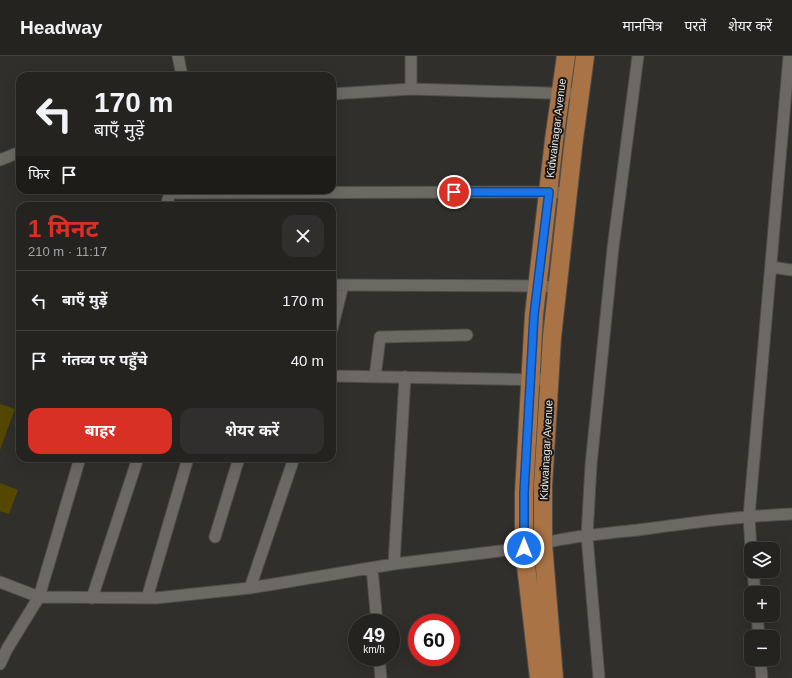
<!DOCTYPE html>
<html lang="hi">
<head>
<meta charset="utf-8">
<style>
	:root { --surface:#252320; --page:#312f2d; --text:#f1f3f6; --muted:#a3a4a5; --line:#42403e; --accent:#d93025 }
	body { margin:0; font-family:Helvetica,"Noto Sans Devanagari",sans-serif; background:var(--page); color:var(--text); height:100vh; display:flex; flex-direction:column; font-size:15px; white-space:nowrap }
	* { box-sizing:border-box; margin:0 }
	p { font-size:13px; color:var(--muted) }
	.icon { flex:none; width:22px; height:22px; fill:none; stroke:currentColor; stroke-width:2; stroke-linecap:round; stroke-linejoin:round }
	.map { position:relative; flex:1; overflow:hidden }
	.sheet { position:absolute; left:16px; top:146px; width:320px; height:260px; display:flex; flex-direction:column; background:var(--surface); border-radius:12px; box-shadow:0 4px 16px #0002,0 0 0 1px var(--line) }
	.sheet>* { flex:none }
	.hud { position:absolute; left:16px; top:16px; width:320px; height:122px; border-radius:12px; box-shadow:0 4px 16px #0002,0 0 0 1px var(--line); background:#252320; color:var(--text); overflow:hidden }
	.fabs { position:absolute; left:744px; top:486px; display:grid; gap:8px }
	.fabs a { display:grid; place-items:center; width:36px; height:36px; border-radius:8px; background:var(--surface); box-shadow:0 4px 16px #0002,0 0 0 1px var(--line); font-size:20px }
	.speed { position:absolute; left:348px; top:558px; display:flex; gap:8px; font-size:20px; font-weight:700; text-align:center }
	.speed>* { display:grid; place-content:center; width:52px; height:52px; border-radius:50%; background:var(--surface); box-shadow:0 4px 16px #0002,0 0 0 1px var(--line); line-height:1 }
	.speed small { font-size:10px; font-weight:400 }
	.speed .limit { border:6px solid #d22; background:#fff; color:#111 }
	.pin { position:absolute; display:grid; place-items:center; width:34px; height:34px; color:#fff; margin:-17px; border:2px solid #fff; border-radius:50%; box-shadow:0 1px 4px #0007 }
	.me { position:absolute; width:44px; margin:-22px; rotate:0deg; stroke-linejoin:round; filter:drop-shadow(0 0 3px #0008) }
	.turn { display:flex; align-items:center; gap:14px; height:84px; padding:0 12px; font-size:18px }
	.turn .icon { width:52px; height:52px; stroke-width:2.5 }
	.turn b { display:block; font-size:28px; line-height:34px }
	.then { display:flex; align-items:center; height:38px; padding:0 12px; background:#0003; gap:8px; font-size:15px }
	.round { display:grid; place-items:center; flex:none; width:42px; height:42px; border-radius:12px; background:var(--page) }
	.headline { display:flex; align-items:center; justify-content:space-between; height:68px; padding:0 12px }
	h1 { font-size:24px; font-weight:700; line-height:30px; color:var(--accent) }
	.cta { display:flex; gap:8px; margin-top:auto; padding:8px 12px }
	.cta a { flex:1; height:46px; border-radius:12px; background:var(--accent); color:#fff; font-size:16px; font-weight:700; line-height:46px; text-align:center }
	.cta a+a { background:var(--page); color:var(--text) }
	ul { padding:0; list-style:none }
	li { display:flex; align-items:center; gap:12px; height:60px; padding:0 12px; border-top:1px solid var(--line) }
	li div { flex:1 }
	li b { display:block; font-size:15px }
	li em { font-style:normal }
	header { display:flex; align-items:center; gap:24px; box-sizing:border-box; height:56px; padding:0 20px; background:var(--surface); border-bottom:1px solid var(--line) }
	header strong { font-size:19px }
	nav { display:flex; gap:22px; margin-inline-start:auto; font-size:14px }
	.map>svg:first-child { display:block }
</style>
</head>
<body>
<header>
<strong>Headway</strong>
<nav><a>मानचित्र</a><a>परतें</a><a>शेयर करें</a></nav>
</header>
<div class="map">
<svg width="792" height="622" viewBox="0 0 792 622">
	<rect width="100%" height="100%" fill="#312f2b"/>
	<path fill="#544801" d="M0,348L15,353L0,394Z
		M0,427L18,434L9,458L0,455Z"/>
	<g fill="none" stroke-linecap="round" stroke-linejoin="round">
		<g stroke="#4e4d49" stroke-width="13">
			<path id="minor" d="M178,0L182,20
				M411,0V33
				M332,38L411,33L580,38
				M0,104L20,96
				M170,137L549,136L568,137
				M166,150L171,134
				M771,211L792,214
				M332,229L537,230L558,231
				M332,273L343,229
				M332,320L550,324
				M375,321L380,281L467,279
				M215,481L239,402
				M751,493L749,460L789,0
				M394,508L405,321
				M372,512L377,567
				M753,515L755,537
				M0,526L39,541L156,542L250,532L394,508L524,492C561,481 600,478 638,474C689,467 740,460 792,458
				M250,532L294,402
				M92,542L138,402
				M147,542L188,402
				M757,559L759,581
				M379,601L381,622
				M760,603L762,622
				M0,608L7,593L39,541L80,402
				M599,622L587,480L591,409L613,192L638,0"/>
		</g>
		<g stroke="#4e4d49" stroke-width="20">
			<path id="primary" d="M539,622L524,492V437L534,259L554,84L566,0
				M554,622L543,487V430L552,281L573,91L585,0"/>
		</g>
		<use href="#minor" stroke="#6c6965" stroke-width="11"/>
		<use href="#primary" stroke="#a97345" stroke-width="18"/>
	</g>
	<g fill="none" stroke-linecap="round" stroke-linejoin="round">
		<g stroke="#114b97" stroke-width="10">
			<path id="route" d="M454,136H549L534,259L524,437V492"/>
		</g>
		<use href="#route" stroke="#1a73e8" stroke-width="7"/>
	</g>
	<g text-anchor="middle" stroke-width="4" stroke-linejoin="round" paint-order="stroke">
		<g font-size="11" fill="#e6e5e2" stroke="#181715">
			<text transform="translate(556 72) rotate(-83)" y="4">Kidwainagar Avenue</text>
			<text transform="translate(546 394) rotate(-87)" y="4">Kidwainagar Avenue</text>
		</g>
	</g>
</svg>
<div class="fabs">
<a><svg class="icon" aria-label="layers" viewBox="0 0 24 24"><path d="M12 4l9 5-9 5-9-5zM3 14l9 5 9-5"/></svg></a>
<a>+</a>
<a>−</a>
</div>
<div class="speed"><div>49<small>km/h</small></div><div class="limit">60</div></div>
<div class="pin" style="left:454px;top:136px;background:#d93025"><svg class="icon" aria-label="arrive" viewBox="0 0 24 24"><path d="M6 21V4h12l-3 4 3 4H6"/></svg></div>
<svg class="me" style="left:524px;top:492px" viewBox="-20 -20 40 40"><circle r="17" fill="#1a73e8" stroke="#fff" stroke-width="3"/><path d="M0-11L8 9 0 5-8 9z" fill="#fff"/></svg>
<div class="hud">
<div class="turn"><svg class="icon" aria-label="left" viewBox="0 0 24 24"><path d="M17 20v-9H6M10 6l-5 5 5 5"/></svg><div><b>170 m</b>बाएँ मुड़ें</div></div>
<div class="then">फिर<svg class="icon" aria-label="arrive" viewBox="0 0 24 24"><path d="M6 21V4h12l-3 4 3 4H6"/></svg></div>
</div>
<section class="sheet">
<div class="headline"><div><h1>1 मिनट</h1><p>210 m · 11:17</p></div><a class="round"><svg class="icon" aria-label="close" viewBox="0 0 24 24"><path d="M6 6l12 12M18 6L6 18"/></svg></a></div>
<ul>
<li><svg class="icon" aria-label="left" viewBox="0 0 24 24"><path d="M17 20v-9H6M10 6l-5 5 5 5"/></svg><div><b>बाएँ मुड़ें</b></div><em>170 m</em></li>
<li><svg class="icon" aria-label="arrive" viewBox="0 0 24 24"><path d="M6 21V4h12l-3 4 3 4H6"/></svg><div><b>गंतव्य पर पहुँचे</b></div><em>40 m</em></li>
</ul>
<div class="cta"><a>बाहर</a><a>शेयर करें</a></div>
</section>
</div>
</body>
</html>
